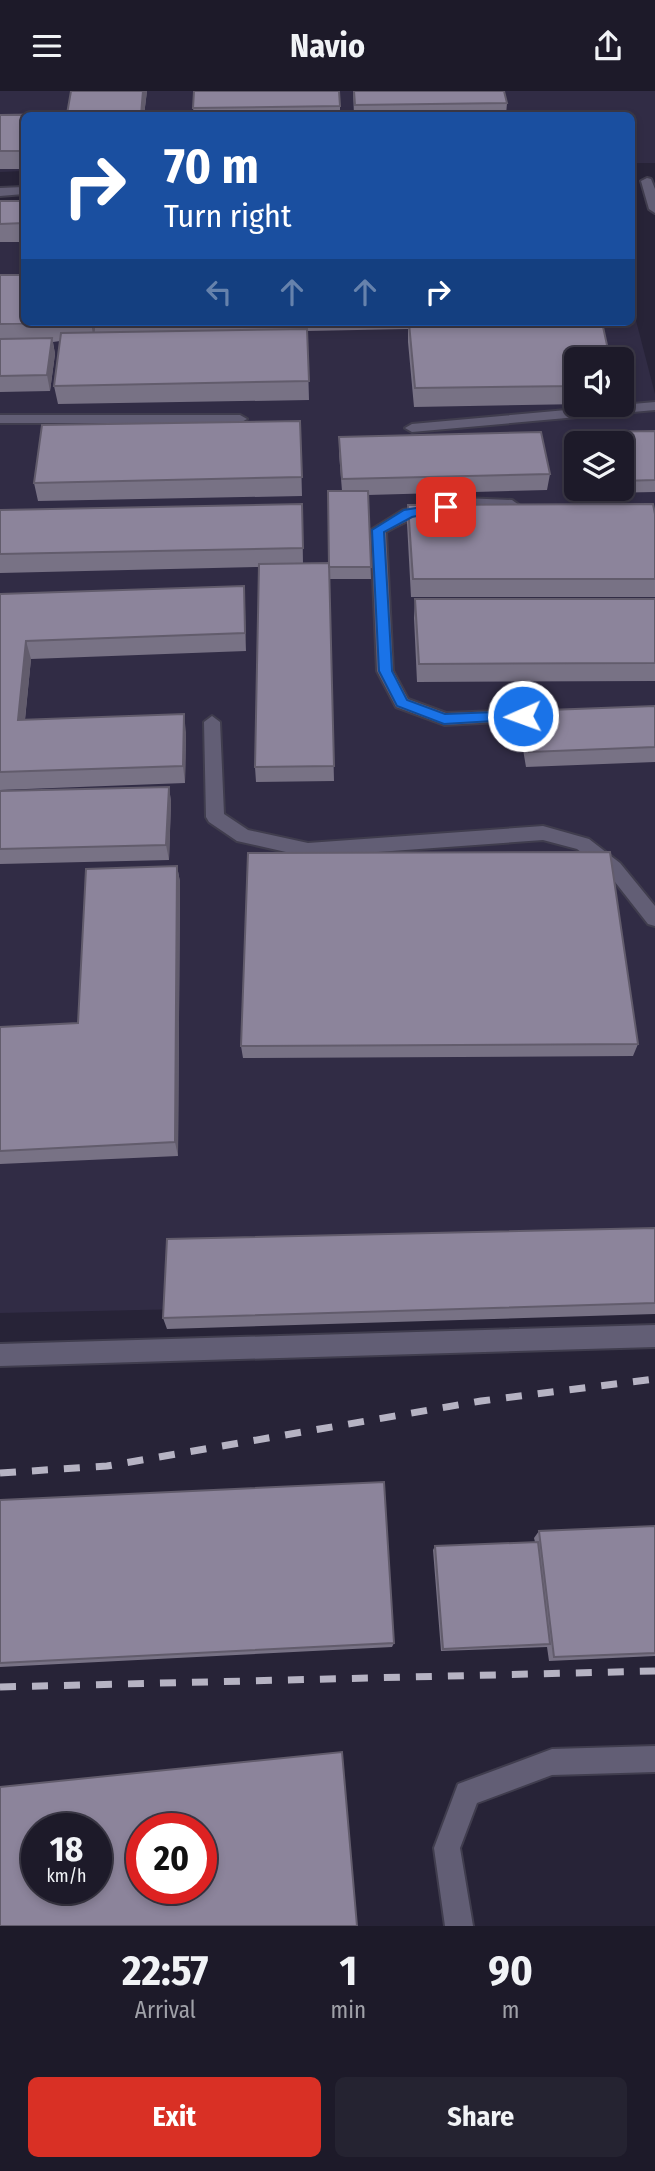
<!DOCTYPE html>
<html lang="en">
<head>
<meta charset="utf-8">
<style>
	:root { --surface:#1d1a29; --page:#252331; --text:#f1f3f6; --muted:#a0a1a8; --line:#3b3846; --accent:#d93025 }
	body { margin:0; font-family:"Fira Sans Condensed",sans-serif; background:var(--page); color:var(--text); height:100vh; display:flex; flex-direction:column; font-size:26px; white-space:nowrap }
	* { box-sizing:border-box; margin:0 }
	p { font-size:23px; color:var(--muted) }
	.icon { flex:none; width:38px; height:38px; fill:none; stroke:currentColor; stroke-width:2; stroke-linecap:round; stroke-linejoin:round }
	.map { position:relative; height:1835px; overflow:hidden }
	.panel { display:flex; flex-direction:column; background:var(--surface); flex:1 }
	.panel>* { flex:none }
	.banner { position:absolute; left:21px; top:21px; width:614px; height:214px; border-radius:10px; box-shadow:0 4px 10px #0003,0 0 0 2px var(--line); background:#1a4fa0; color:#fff; overflow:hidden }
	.tools { position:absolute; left:564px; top:256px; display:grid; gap:14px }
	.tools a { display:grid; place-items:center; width:70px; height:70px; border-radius:10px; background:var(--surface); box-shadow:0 4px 10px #0003,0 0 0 2px var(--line); font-size:35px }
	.speed { position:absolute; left:21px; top:1722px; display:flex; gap:14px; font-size:35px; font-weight:700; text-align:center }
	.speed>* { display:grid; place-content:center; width:91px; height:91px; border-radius:50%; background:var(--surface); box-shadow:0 4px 10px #0003,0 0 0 2px var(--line); line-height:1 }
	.speed small { font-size:18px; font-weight:400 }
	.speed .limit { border:10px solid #d22; background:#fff; color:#111 }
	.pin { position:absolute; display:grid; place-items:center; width:60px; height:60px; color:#fff; margin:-30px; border-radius:14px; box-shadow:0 4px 10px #0006 }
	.me { position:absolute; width:77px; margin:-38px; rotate:268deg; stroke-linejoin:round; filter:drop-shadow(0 0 5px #0008) }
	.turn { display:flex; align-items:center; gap:24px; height:147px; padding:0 28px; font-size:32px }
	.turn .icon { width:91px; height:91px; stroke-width:2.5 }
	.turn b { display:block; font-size:49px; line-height:60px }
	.lanes { display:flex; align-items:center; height:66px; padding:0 28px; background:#0003; justify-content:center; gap:35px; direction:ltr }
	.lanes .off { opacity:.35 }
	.eta { display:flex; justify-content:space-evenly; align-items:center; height:119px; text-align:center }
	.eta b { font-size:42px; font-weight:700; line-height:49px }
	.action { display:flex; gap:14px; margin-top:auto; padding:14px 28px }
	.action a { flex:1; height:80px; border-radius:10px; background:var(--accent); color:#fff; font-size:28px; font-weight:700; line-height:80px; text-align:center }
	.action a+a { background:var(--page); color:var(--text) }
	header { display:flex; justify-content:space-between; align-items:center; height:91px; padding:0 28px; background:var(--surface); font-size:32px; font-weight:700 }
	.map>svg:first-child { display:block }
</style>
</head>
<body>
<header><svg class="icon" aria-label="menu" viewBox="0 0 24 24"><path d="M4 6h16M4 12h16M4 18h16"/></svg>Navio<svg class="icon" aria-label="share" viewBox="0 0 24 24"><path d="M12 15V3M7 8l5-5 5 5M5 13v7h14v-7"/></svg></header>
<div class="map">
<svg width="655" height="1835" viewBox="0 0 655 1835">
	<rect width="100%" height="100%" fill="#272337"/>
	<path fill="#312c45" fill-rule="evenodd" d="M0,0H655V72H632V24H24V80L0,81Z
		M24,117V231H632V214L655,303V1208L0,1222V118ZM576,268H621V313H576ZM576,352H621V397H576Z"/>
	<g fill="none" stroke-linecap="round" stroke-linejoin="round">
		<g stroke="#403d4e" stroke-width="4">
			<path id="service" d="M655,311V319L412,341L405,337L412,333Z
				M0,324H240L247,328L240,332H0Z
				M464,407L512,409L519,414C509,425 480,416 465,417C436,418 410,427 386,441L393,580L408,608L446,622L546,618L554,624L552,628L445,634L396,616L377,580L371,439L403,419Z
				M212,625L220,631L224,723L248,739L308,752L543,735L589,748L620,772L655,815V835L648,833L608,782L577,758L543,749L308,766L237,750L209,731L206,726L204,631Z
				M655,1655V1681L552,1684L477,1712L460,1757L473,1835H445L434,1757L458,1693L552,1658Z"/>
		</g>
		<g stroke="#403d4e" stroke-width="4">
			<path id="minor" d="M647,87L651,88L655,98V122L649,118L641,90Z
				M0,97L24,96V103L0,105Z
				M655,1234V1256L0,1275V1253Z"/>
		</g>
		<use href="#service" fill="#625e75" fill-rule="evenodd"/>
		<use href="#minor" fill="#625e75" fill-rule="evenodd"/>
		<path stroke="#b6b3c3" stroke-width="7" stroke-dasharray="16 16" stroke-linecap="butt" d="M0,1382L107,1375L481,1310L655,1288
			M0,1596L655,1580"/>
	</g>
	<path fill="#787285" d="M71,0H147L144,24H24V78H0V24L67,23Z
		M353,0H504L507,12L506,24H354Z
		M340,15V24H194L193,17Z
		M0,110H24V151H0Z
		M0,184L24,231H630L629,234L603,235L576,268V313H583L414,316L408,251V238L307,240L309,309L58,313L54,295L60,250L53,251L55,263L50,300L0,301Z
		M300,330L302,405L38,410L34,392Z
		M655,340V401L604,402L603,397H621V352H593L595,341Z
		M339,346L550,383L547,399L368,404L371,488H329L334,690L256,691L255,676L259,476L0,482V419L302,413L303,472H329L342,400L339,362Z
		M408,414L655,423V506H411L407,432Z
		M244,495L246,560L31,568L25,629L186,641L185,692L0,699V503Z
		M415,508H655V590L417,591L414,527Z
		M655,615V671L526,676L519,635L522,620Z
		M169,696L171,711L169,769L0,773V700Z
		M177,775L180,791L178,1065L0,1073V936L78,932Z
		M638,953L633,965L243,967L241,955Z
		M655,1137V1223L167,1238L163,1227Z
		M0,1409L394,1552L392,1556L0,1576Z
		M655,1435V1565L549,1570L547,1556L441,1560L433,1459L435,1455L535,1451L534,1447L539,1440Z"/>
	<path fill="#625c6c" d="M143,0H147L144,24H141Z
		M91,231H94L95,238L94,250Z
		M52,247L55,263L50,300L47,284Z
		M244,495L245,514L246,560L245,542Z
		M26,550L31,568L23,647L18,629Z
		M184,623L186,641L185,692L183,675Z
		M169,696L171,711L169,769L166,754Z
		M177,775L180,791L178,1065L175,1051Z"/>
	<path fill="#8c849b" stroke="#625c6c" stroke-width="2" fill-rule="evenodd" d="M71,0H143L141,24H24V60H0V24L67,23Z
		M194,0H339L340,15L193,17Z
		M354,0H504L507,12L355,14Z
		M0,110H24V132L0,133Z
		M0,184H24V231H87L0,233Z
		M515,231H602L610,268H576V295L415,297L409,232Z
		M307,238L309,290L54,295L61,242Z
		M52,247L47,284L0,285V248Z
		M300,330L302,386L34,392L42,334Z
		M655,340V389L621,390V352H597L595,341Z
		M541,341L550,383L342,388L339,346Z
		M328,400H368L371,476H329Z
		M302,413L303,457L0,463V419Z
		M653,413L655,423V488H413L408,414Z
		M329,472L334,675L255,676L259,473Z
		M244,495L245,542L26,550L18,629L184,623L183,675L0,681V503Z
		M415,508H655V572L419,573Z
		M655,615V656L529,661L522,620Z
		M169,696L166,754L0,758V700Z
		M610,761L638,953L241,955L248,762Z
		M177,775L175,1051L0,1060V936L78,932L86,778Z
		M655,1137V1212L163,1227L167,1148Z
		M384,1391L394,1552L0,1572V1409Z
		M655,1435V1562L554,1566L539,1440Z
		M538,1451L550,1553L443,1558L435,1455Z
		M342,1661L357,1835H0V1696ZM37,1738H96V1797H37ZM142,1738H201V1797H142Z"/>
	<path fill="#1a73e8" stroke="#114b97" stroke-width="2" d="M446,412L452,416L450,418L412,426L384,441L392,580L407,609L445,623L523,620L528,621V628L444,633L397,615L379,580L372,439L404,419Z"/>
</svg>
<div class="tools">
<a><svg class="icon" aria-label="sound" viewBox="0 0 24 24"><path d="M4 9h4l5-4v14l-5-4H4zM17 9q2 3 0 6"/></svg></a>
<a><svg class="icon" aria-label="layers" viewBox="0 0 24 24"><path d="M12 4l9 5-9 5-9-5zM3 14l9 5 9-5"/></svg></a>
</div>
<div class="speed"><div>18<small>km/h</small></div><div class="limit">20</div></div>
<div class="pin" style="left:446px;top:416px;background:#d93025"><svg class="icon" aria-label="arrive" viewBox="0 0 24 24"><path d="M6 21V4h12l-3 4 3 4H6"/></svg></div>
<svg class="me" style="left:523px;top:625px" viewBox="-20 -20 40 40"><circle r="17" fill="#1a73e8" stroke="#fff" stroke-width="3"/><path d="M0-11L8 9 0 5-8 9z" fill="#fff"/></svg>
<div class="banner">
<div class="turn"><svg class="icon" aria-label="right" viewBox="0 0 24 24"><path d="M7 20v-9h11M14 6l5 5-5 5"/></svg><div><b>70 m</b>Turn right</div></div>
<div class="lanes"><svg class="icon off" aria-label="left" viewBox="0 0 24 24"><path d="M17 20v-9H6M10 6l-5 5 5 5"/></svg><svg class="icon off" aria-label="ahead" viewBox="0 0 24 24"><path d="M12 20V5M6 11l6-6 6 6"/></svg><svg class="icon off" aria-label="ahead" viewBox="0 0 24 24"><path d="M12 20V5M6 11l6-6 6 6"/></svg><svg class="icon" aria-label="right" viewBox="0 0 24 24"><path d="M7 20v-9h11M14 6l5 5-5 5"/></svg></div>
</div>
</div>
<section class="panel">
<div class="eta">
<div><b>22:57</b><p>Arrival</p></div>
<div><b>1</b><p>min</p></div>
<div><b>90</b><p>m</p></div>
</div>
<div class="action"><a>Exit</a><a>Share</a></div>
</section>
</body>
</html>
